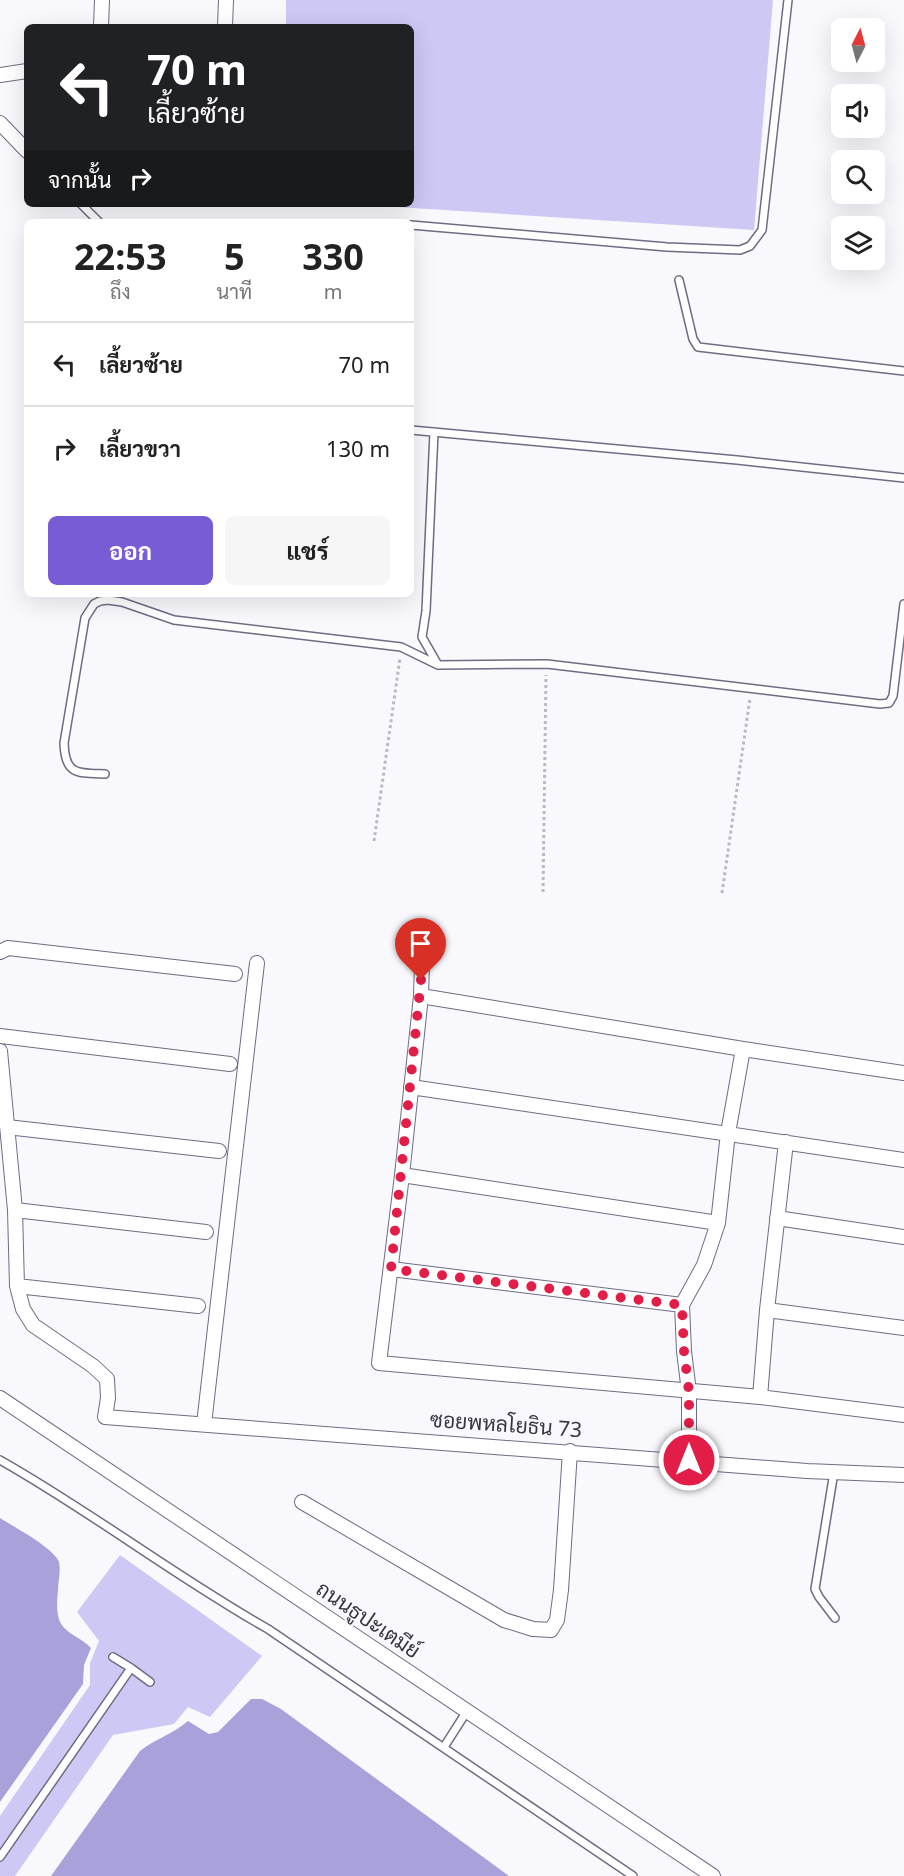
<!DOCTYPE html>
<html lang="th">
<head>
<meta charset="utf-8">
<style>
	:root { --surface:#fff; --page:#f6f6f6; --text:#222; --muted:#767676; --line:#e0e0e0; --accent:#785cd6 }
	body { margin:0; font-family:"Noto Sans",Sarabun,sans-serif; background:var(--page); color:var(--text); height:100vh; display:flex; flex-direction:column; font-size:22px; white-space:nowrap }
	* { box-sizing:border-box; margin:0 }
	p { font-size:20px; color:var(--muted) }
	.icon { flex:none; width:33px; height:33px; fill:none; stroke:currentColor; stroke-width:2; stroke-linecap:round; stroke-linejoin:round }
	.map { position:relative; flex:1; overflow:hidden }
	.drawer { position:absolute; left:24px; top:219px; width:390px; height:378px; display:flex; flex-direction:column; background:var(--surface); border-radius:9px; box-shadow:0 6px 24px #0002 }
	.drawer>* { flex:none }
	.top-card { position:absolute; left:24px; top:24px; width:390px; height:183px; border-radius:9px; box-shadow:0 6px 24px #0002; background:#202124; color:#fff; overflow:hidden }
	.needle { width:39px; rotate:6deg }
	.controls { position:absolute; left:831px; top:18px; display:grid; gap:12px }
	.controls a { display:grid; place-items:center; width:54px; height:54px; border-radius:9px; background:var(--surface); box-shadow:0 6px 24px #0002; font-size:30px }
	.pin { position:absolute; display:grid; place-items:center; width:51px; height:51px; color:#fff; margin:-62px -26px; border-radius:50% 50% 50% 0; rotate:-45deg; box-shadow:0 0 6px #0007 }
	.pin .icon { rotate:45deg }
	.me { position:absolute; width:66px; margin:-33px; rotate:0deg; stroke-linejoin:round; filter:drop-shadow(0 0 4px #0008) }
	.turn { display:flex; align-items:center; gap:21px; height:126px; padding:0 24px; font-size:27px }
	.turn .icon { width:78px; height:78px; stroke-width:2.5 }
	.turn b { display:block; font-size:42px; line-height:51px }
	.then { display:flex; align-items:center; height:57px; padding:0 24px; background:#0003; gap:12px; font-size:22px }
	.eta { display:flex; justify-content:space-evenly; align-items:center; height:102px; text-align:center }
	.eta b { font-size:36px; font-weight:700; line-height:42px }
	.button { display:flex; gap:12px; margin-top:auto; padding:12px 24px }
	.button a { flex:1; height:69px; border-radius:9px; background:var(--accent); color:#fff; font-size:24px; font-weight:700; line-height:69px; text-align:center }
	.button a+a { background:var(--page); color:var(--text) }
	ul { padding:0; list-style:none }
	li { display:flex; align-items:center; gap:18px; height:84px; padding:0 24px; border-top:2px solid var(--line) }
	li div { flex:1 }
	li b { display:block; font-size:22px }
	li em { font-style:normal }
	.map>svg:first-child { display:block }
</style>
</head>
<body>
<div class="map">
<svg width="904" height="1876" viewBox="0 0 904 1876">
	<rect width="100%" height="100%" fill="#f8f8fd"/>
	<path fill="#cdc8f4" d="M286,0H773L754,230L351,204H411V27H286Z
		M120,1555L262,1656L210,1717L188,1707L174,1724L113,1735L15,1876H0V1816L90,1685V1663L99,1641L77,1612Z"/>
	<path fill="#a9a1da" d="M0,1518C14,1527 54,1548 59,1562C61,1571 58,1581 58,1590C57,1599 56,1614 60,1622C67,1635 81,1637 91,1648L84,1665L83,1684L0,1802Z
		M251,1699H262L281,1709L509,1876H51L140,1751C155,1739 173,1734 188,1721L209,1734L218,1732Z"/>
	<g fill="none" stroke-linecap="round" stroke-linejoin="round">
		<g stroke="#6e6c84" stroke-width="10">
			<path id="lane" d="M81,204L99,222
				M411,225L667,247L740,250L750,246L762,230L788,0
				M679,280L693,339L698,347L904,371
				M411,430L737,460L904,478
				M438,665L547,664L880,704L889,703L893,696L904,604
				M105,774C77,773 65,775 64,743L85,618L94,604L100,601L108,600L122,602L174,620L401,647L438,665L422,637L426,611L434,432
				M0,1460C92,1512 176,1577 268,1629L633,1876
				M834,1472L815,1589L819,1597L835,1618
				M113,1657L131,1668
				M444,1747L467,1711
				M0,1857L131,1668L150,1682"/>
		</g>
		<g stroke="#6e6c84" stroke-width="16">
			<path id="street" d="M101,27L102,0
				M225,27L226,0
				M0,75L27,71
				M0,123L27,151
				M0,952L8,948L235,974
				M422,963L421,996L402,1175L379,1363L760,1397L904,1415
				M421,996L743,1049L904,1073
				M0,1036L230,1064
				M0,1051L15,1210L17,1286L23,1309L33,1325L93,1366L107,1379L108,1398L105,1417L807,1471L904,1475
				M411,1087L904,1160
				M7,1127L219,1151
				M402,1175L718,1223
				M15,1210L206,1232
				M777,1218L904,1237
				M391,1269L682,1305
				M17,1286L198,1306
				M767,1310L904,1328
				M760,1397L767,1310L786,1142
				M0,1398L713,1876
				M204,1424L257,963
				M689,1460V1392L684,1351L682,1305L704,1265L718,1223L728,1133L743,1049
				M302,1502L504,1620L533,1629L551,1630L557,1620L561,1590L570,1451"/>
		</g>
		<path stroke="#bbbac1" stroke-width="3" stroke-dasharray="3 3" stroke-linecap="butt" d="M374,841L400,658
			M543,892L546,675
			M722,893L750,698"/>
		<use href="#lane" stroke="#fff" stroke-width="7"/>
		<use href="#street" stroke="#fff" stroke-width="14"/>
	</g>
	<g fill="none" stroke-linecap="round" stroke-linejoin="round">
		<path stroke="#e11d48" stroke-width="10" stroke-dasharray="0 18" d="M421,980L391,1269L682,1305L684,1351L689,1392V1460"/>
	</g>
	<g text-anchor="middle" stroke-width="4.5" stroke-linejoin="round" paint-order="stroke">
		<g font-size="21" fill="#373641" stroke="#f8f8fd">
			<text transform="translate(506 1425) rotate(4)" y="7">ซอยพหลโยธิน 73</text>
			<text transform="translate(368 1620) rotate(34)" y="7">ถนนธูปะเตมีย์</text>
		</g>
	</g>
</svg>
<div class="controls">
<a><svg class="needle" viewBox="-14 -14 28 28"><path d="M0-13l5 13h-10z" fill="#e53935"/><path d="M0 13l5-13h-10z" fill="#767676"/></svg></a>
<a><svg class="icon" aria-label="sound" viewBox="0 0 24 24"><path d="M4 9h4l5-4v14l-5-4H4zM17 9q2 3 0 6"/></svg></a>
<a><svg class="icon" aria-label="search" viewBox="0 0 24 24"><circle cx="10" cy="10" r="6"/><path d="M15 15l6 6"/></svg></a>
<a><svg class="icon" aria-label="layers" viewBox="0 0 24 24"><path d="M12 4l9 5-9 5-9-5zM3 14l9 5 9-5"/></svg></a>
</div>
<div class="pin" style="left:421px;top:980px;background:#d93025"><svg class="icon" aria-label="arrive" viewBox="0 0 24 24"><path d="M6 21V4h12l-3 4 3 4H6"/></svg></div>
<svg class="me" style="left:689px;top:1460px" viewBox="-20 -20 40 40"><circle r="17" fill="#e11d48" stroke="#fff" stroke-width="3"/><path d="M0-11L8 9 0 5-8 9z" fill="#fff"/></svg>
<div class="top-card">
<div class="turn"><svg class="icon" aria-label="left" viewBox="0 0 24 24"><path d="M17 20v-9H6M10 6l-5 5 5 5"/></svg><div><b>70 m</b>เลี้ยวซ้าย</div></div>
<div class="then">จากนั้น<svg class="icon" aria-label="right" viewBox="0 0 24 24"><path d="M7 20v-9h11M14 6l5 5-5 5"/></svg></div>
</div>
<section class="drawer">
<div class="eta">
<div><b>22:53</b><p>ถึง</p></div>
<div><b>5</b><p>นาที</p></div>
<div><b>330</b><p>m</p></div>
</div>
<ul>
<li><svg class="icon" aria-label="left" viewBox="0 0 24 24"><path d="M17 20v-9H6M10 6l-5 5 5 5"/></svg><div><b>เลี้ยวซ้าย</b></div><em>70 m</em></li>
<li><svg class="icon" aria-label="right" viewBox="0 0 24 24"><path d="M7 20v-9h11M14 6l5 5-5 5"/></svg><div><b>เลี้ยวขวา</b></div><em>130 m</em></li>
</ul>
<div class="button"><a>ออก</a><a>แชร์</a></div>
</section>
</div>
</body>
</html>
